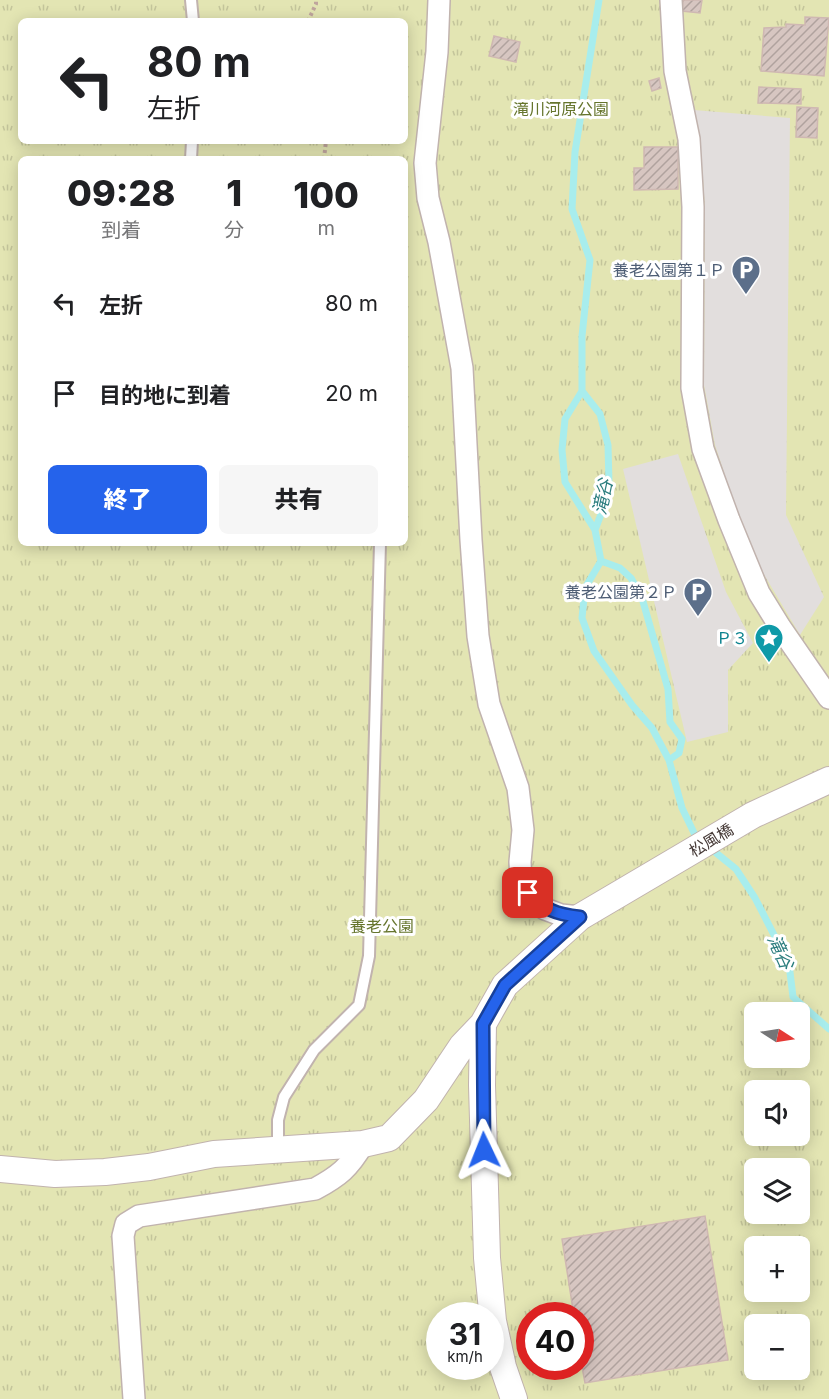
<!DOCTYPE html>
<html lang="ja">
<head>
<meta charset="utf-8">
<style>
	:root { --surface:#fff; --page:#f6f6f6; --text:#202124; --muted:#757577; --accent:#2563eb }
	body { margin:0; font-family:Inter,"Noto Sans JP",sans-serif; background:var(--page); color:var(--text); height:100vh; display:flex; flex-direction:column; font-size:22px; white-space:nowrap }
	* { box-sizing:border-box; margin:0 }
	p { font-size:20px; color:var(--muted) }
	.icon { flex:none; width:33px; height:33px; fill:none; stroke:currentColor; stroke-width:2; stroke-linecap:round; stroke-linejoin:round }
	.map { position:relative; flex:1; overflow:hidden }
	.sheet { position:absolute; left:18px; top:156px; width:390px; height:390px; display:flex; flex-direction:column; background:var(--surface); border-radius:9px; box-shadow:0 3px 15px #0003 }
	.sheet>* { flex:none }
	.guide { position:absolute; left:18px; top:18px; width:390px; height:126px; border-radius:9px; box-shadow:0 3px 15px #0003; background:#fff; color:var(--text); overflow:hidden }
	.needle { width:39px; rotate:102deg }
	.controls { position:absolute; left:744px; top:1002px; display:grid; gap:12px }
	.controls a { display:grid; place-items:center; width:66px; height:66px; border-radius:9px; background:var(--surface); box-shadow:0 3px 15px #0003; font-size:30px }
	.speed { position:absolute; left:426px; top:1302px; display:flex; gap:12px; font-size:30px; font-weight:700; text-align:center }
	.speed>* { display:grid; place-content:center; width:78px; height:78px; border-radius:50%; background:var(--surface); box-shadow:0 3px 15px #0003; line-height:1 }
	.speed small { font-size:15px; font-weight:400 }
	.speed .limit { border:9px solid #d22; background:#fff; color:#111 }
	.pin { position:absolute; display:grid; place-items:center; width:51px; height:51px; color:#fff; margin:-26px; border-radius:12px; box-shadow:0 3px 9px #0006 }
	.me { position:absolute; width:66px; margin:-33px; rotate:358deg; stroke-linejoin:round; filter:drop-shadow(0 0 4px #0008) }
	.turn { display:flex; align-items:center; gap:21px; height:126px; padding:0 30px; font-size:27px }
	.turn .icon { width:78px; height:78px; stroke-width:2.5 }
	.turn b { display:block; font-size:42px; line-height:51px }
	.eta { display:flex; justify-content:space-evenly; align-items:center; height:102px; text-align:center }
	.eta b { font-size:36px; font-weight:800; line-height:42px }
	.action { display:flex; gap:12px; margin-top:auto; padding:12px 30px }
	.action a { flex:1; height:69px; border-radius:9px; background:var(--accent); color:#fff; font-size:24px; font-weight:800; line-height:69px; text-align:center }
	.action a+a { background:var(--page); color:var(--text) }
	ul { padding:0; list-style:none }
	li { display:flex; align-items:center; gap:18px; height:90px; padding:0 30px }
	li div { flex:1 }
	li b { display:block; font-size:22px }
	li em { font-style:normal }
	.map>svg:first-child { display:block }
</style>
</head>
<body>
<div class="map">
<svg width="829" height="1399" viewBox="0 0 829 1399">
	<defs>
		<pattern id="park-tufts" width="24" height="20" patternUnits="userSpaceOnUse" patternTransform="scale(1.5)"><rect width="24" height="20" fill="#e3e5b3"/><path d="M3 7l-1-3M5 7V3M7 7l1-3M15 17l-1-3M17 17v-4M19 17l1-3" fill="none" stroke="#c4c59b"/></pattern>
		<pattern id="building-hatch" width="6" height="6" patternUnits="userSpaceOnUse" patternTransform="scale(1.5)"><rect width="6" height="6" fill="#d7c6c1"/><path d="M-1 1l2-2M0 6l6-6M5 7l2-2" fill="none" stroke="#b0a29e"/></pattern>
	</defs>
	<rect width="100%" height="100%" fill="#f3ebe8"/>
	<path fill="url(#park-tufts)" fill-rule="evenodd" d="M0,0H829V1399H0ZM21,21H405V141H21ZM21,159H405V543H21ZM754,1012H800V1058H754ZM754,1090H800V1136H754ZM754,1168H800V1214H754ZM754,1246H800V1292H754ZM440,1316H490V1366H440ZM530,1316H580V1366H530ZM754,1324H800V1370H754Z"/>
	<path fill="#e2dedd" d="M694,110L790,118L786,515L824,597L800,635L750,551L715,445L704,385L705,207L700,138Z
		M678,454L726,592L753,643L728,670V732L687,742L623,469Z"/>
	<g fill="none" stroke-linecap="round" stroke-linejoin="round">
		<path stroke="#a8eded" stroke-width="7" d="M599,0L575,152L572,209L590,260L582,336V391L600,414L608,445L609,483L603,509L595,530L601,561L585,588L582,618L594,651L632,705L652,728L669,760L682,808L696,837L701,841
			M582,391L565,419L562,450L565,482L595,530
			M601,561L620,568L631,578L642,598L668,689L670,722L682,739L679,753L669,760
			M710,848L736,869L755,898L789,964L793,997L829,1029"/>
	</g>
	<path fill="url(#building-hatch)" stroke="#cfb8b2" stroke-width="1.5" d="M683,0H702L700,13L682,11Z
		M805,17L829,18L824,76L761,71L764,28L786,27V24L805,25Z
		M494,36L520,42L516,62L489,56Z
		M659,78L661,88L652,91L649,81Z
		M759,87L801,89V104L758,103Z
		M797,107L818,108L817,138L796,137Z
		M644,147H678V189L634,190V168H644Z
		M705,1216L728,1360L585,1383L580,1356V1316H574L562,1239Z"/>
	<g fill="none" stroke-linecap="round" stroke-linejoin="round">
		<g stroke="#c1b3ae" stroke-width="14">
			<path id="service" d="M191,0L193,21
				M191,159L192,141
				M278,1148V1120L284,1097L314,1050L359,1005L369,956L380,543"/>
		</g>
		<g stroke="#c1b3ae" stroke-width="24">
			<path id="minor" d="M439,0L437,52L425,163L428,198L439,242L462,368L471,540L478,636L489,704L518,788L523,830L520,862L521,880L528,893L545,909L561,915L580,917
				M671,0L675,71L689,139L693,207L692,388L703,449L729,520L759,593L780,627L829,698
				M134,1399L123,1236L126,1224L139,1216L315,1189C339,1176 349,1168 363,1144"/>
		</g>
		<g stroke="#c1b3ae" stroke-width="28">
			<path id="tertiary" d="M483,1024L482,1085L487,1258L493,1321L503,1367L514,1399
				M0,1169L55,1174L105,1172L149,1167L214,1154L363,1144L389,1138L426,1100L462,1046L483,1024L505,985L580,917L753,815L829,780"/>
		</g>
		<path stroke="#bfa59d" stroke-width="4" stroke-dasharray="3 3" stroke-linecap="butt" d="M308,21L316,4V0
			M324,159L326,141"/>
		<use href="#service" stroke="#fff" stroke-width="10"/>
		<use href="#minor" stroke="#fff" stroke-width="21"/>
		<use href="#tertiary" stroke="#fff" stroke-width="26"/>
	</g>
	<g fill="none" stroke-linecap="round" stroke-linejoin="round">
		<g stroke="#184099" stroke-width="15">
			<path id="route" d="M484,1150L483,1024L505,985L580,917C555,914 546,910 528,893"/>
		</g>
		<use href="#route" stroke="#2563eb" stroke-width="10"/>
	</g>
	<defs>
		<g id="parking-pin" transform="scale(1.5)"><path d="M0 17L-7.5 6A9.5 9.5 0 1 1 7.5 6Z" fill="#5c6f8a" stroke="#fff"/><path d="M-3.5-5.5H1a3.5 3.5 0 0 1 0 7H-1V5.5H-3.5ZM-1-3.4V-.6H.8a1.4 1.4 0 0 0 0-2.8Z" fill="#fff"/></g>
		<g id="sight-pin" transform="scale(1.5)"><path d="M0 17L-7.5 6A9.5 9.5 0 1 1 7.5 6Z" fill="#0f9aa8" stroke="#fff"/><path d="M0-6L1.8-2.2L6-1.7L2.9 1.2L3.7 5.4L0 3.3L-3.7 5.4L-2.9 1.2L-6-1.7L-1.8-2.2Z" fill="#fff"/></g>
	</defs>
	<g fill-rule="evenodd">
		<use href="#parking-pin" x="746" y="270"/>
		<use href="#parking-pin" x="698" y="592"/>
		<use href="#sight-pin" x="769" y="638"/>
	</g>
	<g text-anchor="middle" stroke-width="6" stroke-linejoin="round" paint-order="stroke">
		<g font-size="16" fill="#66752d" stroke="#fff">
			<text x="561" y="115">滝川河原公園</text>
			<text x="382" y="932">養老公園</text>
		</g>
		<g font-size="16" fill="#4e5e75" stroke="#fff" text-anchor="end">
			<text x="725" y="276">養老公園第１Ｐ</text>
			<text x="677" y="598">養老公園第２Ｐ</text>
		</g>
		<g font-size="16" fill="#0d838f" stroke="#fff" text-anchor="end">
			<text x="748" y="644">Ｐ３</text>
		</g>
		<g font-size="16" fill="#463a37" stroke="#fff">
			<text transform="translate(711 840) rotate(-31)" y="6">松風橋</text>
		</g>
		<g font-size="18" font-style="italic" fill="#2b7d7e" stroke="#fff">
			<text transform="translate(603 497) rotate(-78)" y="6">滝谷</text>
			<text transform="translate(780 952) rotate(65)" y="6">滝谷</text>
		</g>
	</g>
</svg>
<div class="controls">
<a><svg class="needle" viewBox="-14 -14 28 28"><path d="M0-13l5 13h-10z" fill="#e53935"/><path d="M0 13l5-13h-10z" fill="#757577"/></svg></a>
<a><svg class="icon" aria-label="sound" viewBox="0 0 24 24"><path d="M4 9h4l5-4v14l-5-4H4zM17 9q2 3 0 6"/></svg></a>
<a><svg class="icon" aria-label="layers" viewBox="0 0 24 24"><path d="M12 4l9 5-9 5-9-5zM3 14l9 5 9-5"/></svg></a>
<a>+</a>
<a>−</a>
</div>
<div class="speed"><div>31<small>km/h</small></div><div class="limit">40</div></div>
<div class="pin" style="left:528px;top:893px;background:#d93025"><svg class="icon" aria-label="arrive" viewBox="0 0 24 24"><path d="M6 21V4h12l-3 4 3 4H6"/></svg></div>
<svg class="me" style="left:484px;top:1150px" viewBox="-20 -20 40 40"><path d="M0-17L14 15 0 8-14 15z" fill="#2563eb" stroke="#fff" stroke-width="4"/></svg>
<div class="guide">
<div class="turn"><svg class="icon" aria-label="left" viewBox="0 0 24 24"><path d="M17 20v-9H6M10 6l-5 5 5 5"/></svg><div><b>80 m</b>左折</div></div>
</div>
<section class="sheet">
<div class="eta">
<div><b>09:28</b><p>到着</p></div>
<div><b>1</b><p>分</p></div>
<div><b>100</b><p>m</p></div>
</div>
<ul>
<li><svg class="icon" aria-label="left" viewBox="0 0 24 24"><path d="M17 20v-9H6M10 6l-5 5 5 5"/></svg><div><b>左折</b></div><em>80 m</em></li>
<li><svg class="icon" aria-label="arrive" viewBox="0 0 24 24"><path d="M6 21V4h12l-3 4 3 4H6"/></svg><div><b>目的地に到着</b></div><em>20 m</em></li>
</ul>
<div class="action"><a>終了</a><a>共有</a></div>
</section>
</div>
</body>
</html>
